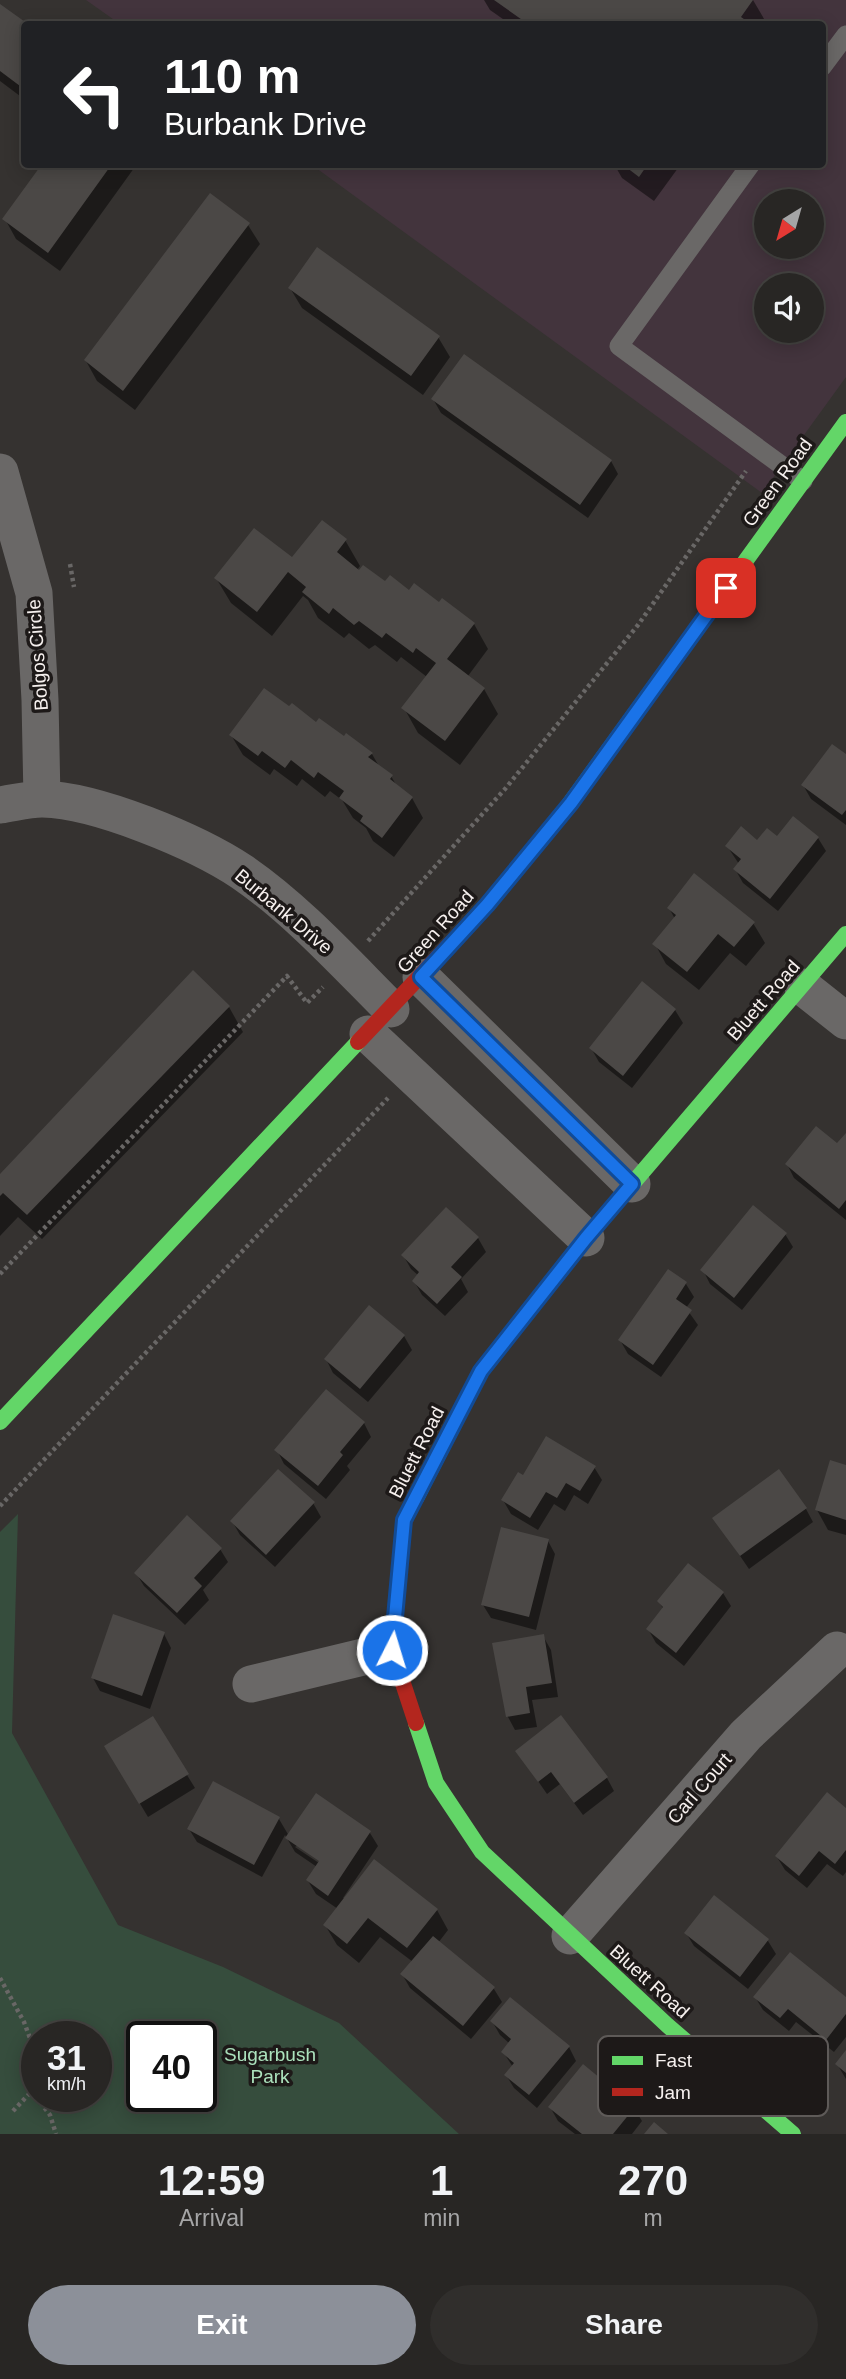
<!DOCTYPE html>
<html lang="en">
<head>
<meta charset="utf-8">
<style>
	:root { --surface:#282624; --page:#302e2c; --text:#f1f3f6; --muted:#a5a5a6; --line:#444341; --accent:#8c9099 }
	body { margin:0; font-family:Helvetica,sans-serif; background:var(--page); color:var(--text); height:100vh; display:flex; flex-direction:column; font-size:26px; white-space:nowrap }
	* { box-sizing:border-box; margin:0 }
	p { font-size:23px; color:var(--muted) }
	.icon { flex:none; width:38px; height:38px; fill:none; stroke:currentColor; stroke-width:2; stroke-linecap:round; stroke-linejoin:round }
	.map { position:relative; height:2134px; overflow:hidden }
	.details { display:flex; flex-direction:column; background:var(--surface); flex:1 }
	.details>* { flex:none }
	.guide { position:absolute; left:21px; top:21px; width:805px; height:147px; border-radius:7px; box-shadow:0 4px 18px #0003,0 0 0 2px var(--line); background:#202124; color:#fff; overflow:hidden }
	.needle { width:46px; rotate:217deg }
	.fabs { position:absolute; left:754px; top:189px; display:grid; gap:14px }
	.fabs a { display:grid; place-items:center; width:70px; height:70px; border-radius:50%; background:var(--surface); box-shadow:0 4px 18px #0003,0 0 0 2px var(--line); font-size:35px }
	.speed { position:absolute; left:21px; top:2021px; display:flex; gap:14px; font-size:35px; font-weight:700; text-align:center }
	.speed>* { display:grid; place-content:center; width:91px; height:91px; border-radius:50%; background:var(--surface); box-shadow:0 4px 18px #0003,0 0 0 2px var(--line); line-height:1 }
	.speed small { font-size:18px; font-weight:400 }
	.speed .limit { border:4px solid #111; border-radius:10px; background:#fff; color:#111 }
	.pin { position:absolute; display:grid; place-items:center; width:60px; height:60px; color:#fff; margin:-30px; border-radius:14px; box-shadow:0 4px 10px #0006 }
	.me { position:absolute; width:77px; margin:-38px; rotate:5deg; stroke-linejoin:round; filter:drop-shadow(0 0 5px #0008) }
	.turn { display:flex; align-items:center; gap:24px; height:147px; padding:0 28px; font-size:32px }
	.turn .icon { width:91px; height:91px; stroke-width:2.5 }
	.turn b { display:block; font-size:49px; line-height:60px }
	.eta { display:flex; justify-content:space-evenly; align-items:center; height:119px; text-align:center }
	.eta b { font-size:42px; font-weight:700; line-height:49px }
	.primary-button { display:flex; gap:14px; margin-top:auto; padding:14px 28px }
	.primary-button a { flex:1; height:80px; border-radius:42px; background:var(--accent); color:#fff; font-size:28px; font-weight:700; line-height:80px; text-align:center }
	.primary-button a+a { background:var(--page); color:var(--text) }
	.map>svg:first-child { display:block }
</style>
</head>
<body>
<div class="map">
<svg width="846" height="2134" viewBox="0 0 846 2134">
	<rect width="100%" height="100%" fill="#353230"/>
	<path fill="#43343d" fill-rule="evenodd" d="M86,0H846V377L762,493L312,165L822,164V24H120ZM766,201H812V247H766ZM766,285H812V331H766Z"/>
	<path fill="#364d3d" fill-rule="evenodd" d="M18,1514L12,1733L118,1925L223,1967L339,2023L459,2134H0V1532ZM37,2037H96V2096H37ZM142,2037H201V2096H142Z"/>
	<path fill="#0007" fill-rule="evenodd" d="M484,0H753L767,24H510L490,10Z
		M0,6L25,24L24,99L0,81Z
		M44,164H137L60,271L16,239L5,219Z
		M614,164H681L654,201L622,178Z
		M248,225L260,244L135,410L97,381L86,361Z
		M290,288L438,337L450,357L423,395L302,308Z
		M433,399L611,461L618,474L588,518L441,413Z
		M345,540L360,566L357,570L440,605L474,624L488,649L468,676L484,689L498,714L460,765L418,733L404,708L427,677L401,657L397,662L375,645L369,649L349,633L344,638L318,618L308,600L303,596L272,636L231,603L216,578L293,560Z
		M317,725L344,738L346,735L372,754L380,768L391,776L398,788L412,798L423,818L394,857L373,841L366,828L353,818L342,800L330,791L325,797L302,779L297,786L274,769L270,775L243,755L231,735Z
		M846,757V825L811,799L803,785Z
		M778,838H818L826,851L778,911L743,883L735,869L739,864L727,846Z
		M669,908L753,923L765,943L746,966L730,953L699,990L666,964L655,944L675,919Z
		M229,1007L243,1032L42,1239L18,1217L0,1236V1177Z
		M675,1010L683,1023L632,1088L599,1062L591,1048Z
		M846,1135V1220L794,1178L787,1164L837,1146Z
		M446,1209L478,1238L486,1252L461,1279L468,1292L445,1316L422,1295L414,1281L419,1276L411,1269L403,1255Z
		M785,1234L793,1247L742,1310L710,1284L703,1270Z
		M669,1271L686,1284L694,1297L686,1308L698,1325L661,1377L628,1354L620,1340Z
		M404,1336L412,1350L368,1402L333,1373L326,1359Z
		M364,1423L371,1437L347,1466L350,1470L326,1499L284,1464L277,1450Z
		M594,1467L602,1480L588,1504L574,1495L565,1511L554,1504L538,1530L511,1514L503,1500L523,1477Z
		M846,1467V1535L828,1530L817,1510Z
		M313,1503L321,1517L275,1567L240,1535L232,1521Z
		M806,1509L813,1522L749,1569L714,1518Z
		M548,1541L555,1554L536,1630L491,1618L483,1605Z
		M220,1549L228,1562L203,1590L209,1600L185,1625L144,1586L136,1573Z
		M723,1593L731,1606L684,1666L656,1643L648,1629L664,1610L659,1602Z
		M164,1634L171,1648L150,1709L100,1691L93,1678Z
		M543,1636L551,1650L558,1697L532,1700L537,1727L515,1730L508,1717Z
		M106,1747L187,1775L195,1788L148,1817Z
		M517,1751L607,1778L614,1791L583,1815L560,1784L547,1794Z
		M316,1796L370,1833L378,1846L343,1898L437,1910L448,1930L438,1943L494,1989L502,2002L471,2039L410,1988L402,1974L413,1962L380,1937L359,1963L337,1945L325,1925L338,1909L316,1894L308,1881L317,1867L295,1852L285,1835L262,1877L197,1842L189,1829L279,1819L289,1836ZM298,1845L327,1865L325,1867L295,1847Z
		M846,1810V1872L843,1876L827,1864L807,1888L785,1870L777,1857Z
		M686,1933L768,1941L776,1954L748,1989L694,1946Z
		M755,1997L846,1999V2037L834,2052L796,2022L789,2031L763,2010Z
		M492,2021L569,2047L576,2061L537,2108L514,2088L506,2075L513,2067L503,2052L510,2044L500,2035Z
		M846,2053V2079L837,2064Z
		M550,2107L634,2108L642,2121L632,2134H575L558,2121Z"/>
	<path fill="#4b4846" d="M494,0H753L741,17L751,24H528Z
		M0,4L28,24H24V89L0,71Z
		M42,164H112L48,253L2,219Z
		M622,164H648L639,177Z
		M210,193L250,223L123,391L84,360Z
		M317,247L440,336L411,376L288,288Z
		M464,354L612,460L580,505L431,399Z
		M322,520L347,539L337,552L359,570L363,565L385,581L390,575L409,590L414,583L439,602L442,598L475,623L447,659L485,688L445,741L401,708L436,663L416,648L413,653L386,633L382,638L359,621L354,625L333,608L329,614L302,592L306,587L288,572L257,612L214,578L254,528L292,557Z
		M264,688L289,706L292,703L316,722L319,718L344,736L346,733L373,753L368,757L393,775L390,779L413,797L382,838L360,821L363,816L339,798L344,791L318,772L314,778L291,760L285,768L262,751L258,756L229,735Z
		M832,744L846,754V810L842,815L801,785Z
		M793,816L819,837L770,899L733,869L741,859L725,846L741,826L757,840L767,828L777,836Z
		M694,873L755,922L734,947L718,934L687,972L652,944L676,915L667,908Z
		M193,970L230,1006L27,1215L3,1193L0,1196V1174Z
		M642,981L676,1009L623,1076L589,1048Z
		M816,1126L837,1143L846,1133V1200L839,1209L785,1164Z
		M753,1205L787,1233L734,1298L700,1270Z
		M446,1207L479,1237L451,1267L462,1277L437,1304L412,1281L419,1272L401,1255Z
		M668,1269L687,1282L676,1299L692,1310L653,1365L618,1340Z
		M369,1305L405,1335L360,1389L324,1359Z
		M326,1389L365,1422L340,1452L343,1455L318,1486L274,1450Z
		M546,1436L596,1466L580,1491L566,1483L557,1498L546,1492L530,1518L501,1500L518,1472L523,1475Z
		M830,1460L846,1465V1520L815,1510Z
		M278,1469L315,1502L266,1555L230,1521Z
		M779,1469L807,1508L740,1556L712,1518Z
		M187,1515L222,1548L194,1578L202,1586L177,1613L134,1573Z
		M501,1527L549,1539L529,1617L481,1605Z
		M688,1563L724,1592L676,1653L646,1629L663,1607L657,1601Z
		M113,1614L165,1632L142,1696L91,1678Z
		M544,1634L552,1683L526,1687L530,1713L506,1717L492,1643Z
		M561,1715L608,1777L574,1803L551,1772L538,1782L515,1751Z
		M153,1716L189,1774L139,1804L104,1746Z
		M213,1781L280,1817L254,1865L187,1829Z
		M827,1792L846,1808V1850L835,1864L819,1851L799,1876L775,1856Z
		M316,1793L371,1831L328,1896L306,1880L319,1861L285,1838Z
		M374,1859L438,1909L407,1948L368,1918L347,1944L323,1925Z
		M714,1895L769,1939L740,1977L684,1933Z
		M433,1936L495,1987L463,2026L400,1974Z
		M790,1952L846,1997V2014L826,2040L788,2009L780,2018L753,1997Z
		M510,1997L570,2046L529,2095L504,2075L514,2063L501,2052L511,2039L490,2021Z
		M846,2050V2073L835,2064Z
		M583,2064L635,2107L613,2134H582L548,2107Z
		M654,2122L668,2134H644Z"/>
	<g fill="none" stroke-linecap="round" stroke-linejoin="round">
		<path stroke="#696766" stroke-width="4.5" stroke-dasharray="3.5 3.5" stroke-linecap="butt" d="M70,564L74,587
			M368,941L505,789L638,625L746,471
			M0,1274L287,976L307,1003L323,987
			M0,1506L388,1098
			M0,1978L24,2022L37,2057
			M32,2091L50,2115L56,2134
			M13,2111L32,2091L37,2080"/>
		<path stroke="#6a6867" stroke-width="19" d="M822,67L846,35
			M751,164L619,346L803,481"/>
		<path stroke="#6a6867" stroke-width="37" d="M0,472L34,593L40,700L42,799
			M0,805C14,803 29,799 42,799C97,800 197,842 242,872C296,909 345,963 391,1009
			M421,977L632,1184
			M803,987L846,1021
			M368,1034L586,1238
			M251,1684L392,1650
			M570,1936L746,1735L837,1650"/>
		<path stroke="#63d668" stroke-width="16" d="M563,813L846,422
			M0,1422L358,1042
			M416,1498L481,1371L586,1238L846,934
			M416,1723L436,1783L482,1852L667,2025L793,2134"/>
		<path stroke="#b3261e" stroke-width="16" d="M358,1042L487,905L563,813
			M416,1498L404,1520L392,1650L416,1723"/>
	</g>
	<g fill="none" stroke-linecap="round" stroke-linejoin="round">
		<g stroke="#114b97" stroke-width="18">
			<path id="route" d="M392,1650L404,1520L481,1371L586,1238L632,1184L421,977L487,905L571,803L726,588"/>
		</g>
		<use href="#route" stroke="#1a73e8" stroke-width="12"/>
	</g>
	<g text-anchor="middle" stroke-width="7" stroke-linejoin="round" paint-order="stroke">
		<g font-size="19" fill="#f6f0ee" stroke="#1d1918">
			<text transform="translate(777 482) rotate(-54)" y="7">Green Road</text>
			<text transform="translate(37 655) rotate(-94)" y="7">Bolgos Circle</text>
			<text transform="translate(284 911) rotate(40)" y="7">Burbank Drive</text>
			<text transform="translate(435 931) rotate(-48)" y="7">Green Road</text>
			<text transform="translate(763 1000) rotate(-49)" y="7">Bluett Road</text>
			<text transform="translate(416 1452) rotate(-63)" y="7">Bluett Road</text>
			<text transform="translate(699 1788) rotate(-49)" y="7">Carl Court</text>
			<text transform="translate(650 1981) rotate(42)" y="7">Bluett Road</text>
		</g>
		<g font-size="19" fill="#ace2bd" stroke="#1d1918">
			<text x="270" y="2061">Sugarbush<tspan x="270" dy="22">Park</tspan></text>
		</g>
	</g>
	<rect x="598" y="2036" width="230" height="80" rx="10" fill="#1d1918" stroke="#5e5a58" stroke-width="2"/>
	<rect x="612" y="2056" width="31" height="9" fill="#63d668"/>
	<rect x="612" y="2088" width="31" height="8" fill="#b3261e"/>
	<g font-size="19" fill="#f6f0ee">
		<text x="655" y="2067">Fast</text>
		<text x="655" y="2099">Jam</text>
	</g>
</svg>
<div class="fabs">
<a><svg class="needle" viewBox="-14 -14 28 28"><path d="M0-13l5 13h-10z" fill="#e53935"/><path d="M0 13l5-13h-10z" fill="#a5a5a6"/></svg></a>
<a><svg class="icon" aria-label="sound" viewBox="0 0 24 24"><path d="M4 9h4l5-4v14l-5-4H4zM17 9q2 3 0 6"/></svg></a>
</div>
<div class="speed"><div>31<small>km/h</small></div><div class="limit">40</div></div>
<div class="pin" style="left:726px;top:588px;background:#d93025"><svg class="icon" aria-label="arrive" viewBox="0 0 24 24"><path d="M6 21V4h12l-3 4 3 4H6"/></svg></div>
<svg class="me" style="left:392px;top:1650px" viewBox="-20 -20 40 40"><circle r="17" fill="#1a73e8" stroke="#fff" stroke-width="3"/><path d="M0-11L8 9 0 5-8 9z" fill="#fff"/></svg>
<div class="guide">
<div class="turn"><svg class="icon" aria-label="left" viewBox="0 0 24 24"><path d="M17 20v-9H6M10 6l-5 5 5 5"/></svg><div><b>110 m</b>Burbank Drive</div></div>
</div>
</div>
<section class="details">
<div class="eta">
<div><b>12:59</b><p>Arrival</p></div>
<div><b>1</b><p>min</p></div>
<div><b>270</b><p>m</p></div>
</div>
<div class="primary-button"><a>Exit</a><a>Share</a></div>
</section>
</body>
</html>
